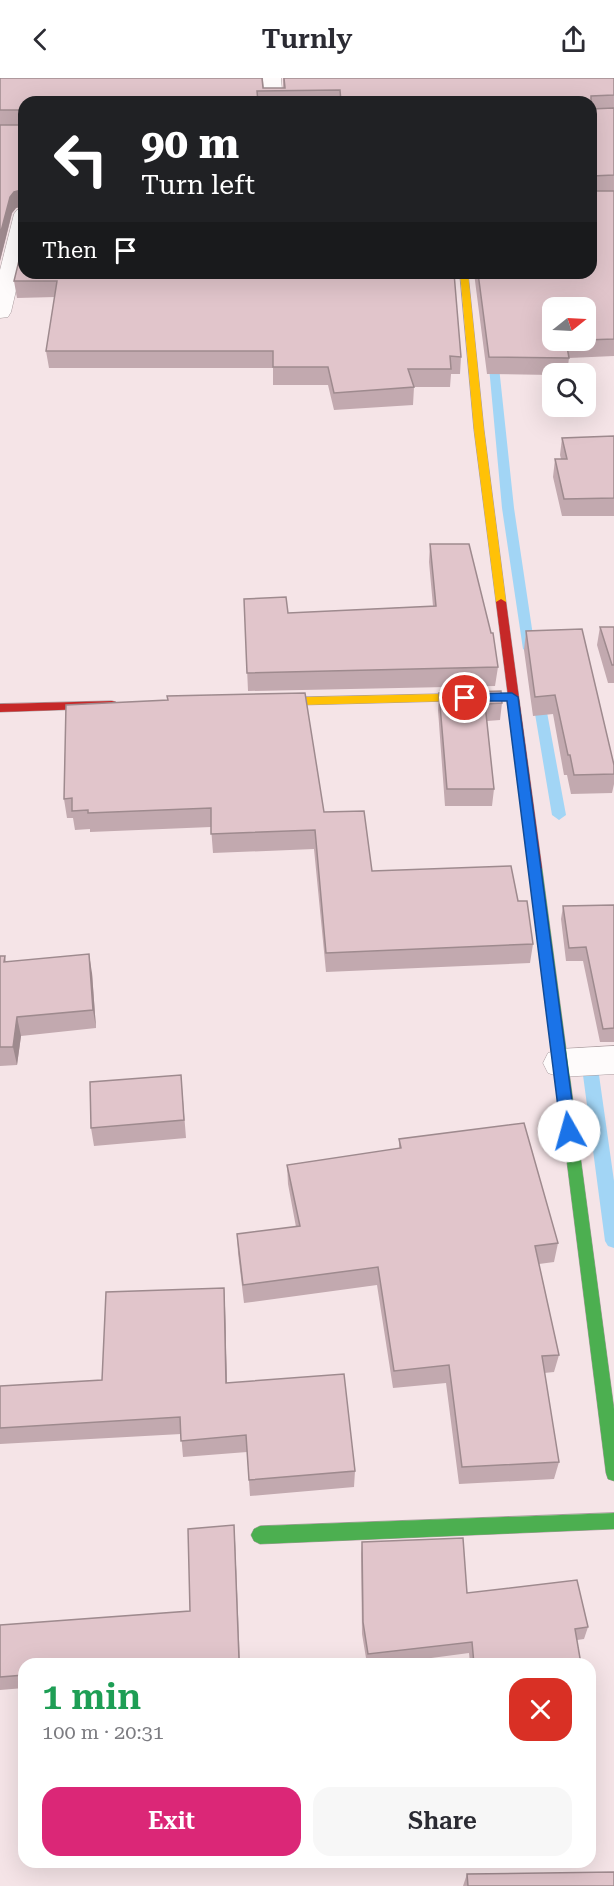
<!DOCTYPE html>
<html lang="en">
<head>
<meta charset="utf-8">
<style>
	:root { --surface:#fff; --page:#f7f7f7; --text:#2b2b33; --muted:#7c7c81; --accent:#db2777 }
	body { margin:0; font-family:"Roboto Serif",serif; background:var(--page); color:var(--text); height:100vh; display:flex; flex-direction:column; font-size:22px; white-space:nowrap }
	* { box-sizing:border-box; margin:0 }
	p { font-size:20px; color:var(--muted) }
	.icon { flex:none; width:33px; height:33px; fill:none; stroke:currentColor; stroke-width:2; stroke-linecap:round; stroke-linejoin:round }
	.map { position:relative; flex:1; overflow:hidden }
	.sheet { position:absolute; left:18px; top:1580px; width:578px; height:210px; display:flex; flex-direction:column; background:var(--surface); border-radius:18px; box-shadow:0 6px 24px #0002 }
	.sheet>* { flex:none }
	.guide { position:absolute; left:18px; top:18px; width:579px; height:183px; border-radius:18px; box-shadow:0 6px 24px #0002; background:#202124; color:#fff; overflow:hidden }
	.needle { width:39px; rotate:72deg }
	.controls { position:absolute; left:542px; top:219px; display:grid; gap:12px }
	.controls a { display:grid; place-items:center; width:54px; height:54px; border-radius:12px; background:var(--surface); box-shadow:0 6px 24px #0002; font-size:30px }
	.pin { position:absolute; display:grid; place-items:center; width:51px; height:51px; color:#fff; margin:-26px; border:3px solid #fff; border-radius:50%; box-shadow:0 2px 6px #0007 }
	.me { position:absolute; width:66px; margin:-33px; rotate:353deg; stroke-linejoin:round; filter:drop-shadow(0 0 4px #0008) }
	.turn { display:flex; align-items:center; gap:21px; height:126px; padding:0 24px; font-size:27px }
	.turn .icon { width:78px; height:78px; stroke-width:2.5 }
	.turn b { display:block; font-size:42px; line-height:51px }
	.then { display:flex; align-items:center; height:57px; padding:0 24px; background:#0003; gap:12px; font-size:22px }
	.round { display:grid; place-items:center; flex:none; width:63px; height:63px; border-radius:18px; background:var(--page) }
	.overview { display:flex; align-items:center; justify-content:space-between; height:102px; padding:0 24px }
	h1 { font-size:36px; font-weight:600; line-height:45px; color:#1e9e55 }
	.action { display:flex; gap:12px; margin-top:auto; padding:12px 24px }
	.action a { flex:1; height:69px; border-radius:18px; background:var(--accent); color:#fff; font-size:24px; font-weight:600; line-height:69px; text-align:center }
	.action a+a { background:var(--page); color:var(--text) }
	header { display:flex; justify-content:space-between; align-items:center; height:78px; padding:0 24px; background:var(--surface); font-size:27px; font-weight:600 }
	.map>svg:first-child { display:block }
</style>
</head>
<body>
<header><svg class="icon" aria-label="back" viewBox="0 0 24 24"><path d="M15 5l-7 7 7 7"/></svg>Turnly<svg class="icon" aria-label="share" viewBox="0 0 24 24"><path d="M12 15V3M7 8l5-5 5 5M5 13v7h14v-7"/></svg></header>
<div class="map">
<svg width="614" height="1808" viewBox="0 0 614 1808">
	<rect width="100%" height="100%" fill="#f5e4e7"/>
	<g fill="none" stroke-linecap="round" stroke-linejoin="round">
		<path fill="#a2d5f5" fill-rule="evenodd" d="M494,286L499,289L514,430L535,571L529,575L523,571L502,430L489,289Z
			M538,614L544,618L566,737L559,742L552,737L532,618Z
			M591,991L597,993L599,997L614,1103V1170L608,1168L605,1163L583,997L585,993Z"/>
		<g stroke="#a99b9e" stroke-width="1">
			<path id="street" d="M263,0H281L283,24H265Z
				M24,130V178L11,234L8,239L0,240V192L14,136L17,132Z
				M614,968V996L560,999L548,995L543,985L548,975L560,971Z"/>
		</g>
		<g stroke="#a99b9e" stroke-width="1">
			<path id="fast" d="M536,785L542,790L614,1331V1403L608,1401L606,1395L530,790Z
				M614,1435V1451L260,1466L254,1463L251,1457L254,1451L260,1448Z"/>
		</g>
		<g stroke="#a99b9e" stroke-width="1">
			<path id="slow" d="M460,195H468L484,352L506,524L501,527L496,524L474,352Z
				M484,615L488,616V622L263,628L257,624L263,620Z"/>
		</g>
		<g stroke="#a99b9e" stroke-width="1">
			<path id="jam" d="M501,521L506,524L542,790L536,795L530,790L496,524Z
				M112,623L116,624L118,627L116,630L0,634V626Z"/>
		</g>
		<use href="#street" fill="#fefbfb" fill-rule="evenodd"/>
		<use href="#fast" fill="#4caf50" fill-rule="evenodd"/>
		<use href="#slow" fill="#ffc107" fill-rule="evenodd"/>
		<use href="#jam" fill="#c62828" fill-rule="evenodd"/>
	</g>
	<path fill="#c2a9af" d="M0,0L263,10H283V0H614V278L569,280L567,296H552V297L487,296L474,195H591V24H24V128L16,130L12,135L0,183Z
		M24,162L461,279L460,296H451L450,309H414L413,327L334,332L328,307H273V290H49L46,273L55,219L17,220L14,203Z
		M614,358V438H562L553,399L555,381H561L560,377L562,360Z
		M430,466L498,589L495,608L248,613L244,521L288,535L433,528L429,484Z
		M600,549H614V605H608L597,567Z
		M526,553L614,687V706L612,715L571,716L567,697H564L553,636L533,638L524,572Z
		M439,615L502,625L500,642L487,643L494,711L492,728H445L438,632Z
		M66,627L324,734L372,793L518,823L533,866L530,885L326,894L314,771L213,775L211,749L90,754V751L75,752L73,740H67L64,721Z
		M614,827V964H600L583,883H566L561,841L563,828Z
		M0,878H5L6,884L92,895L96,950L21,958L17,987L0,988Z
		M181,997L186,1060L94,1068L91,1050Z
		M399,1061L558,1165L554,1184L539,1186L559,1277L554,1294L544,1295L559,1384L554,1401L459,1406L446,1305L393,1310L377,1207L244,1225L238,1175L237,1156L296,1149L288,1106L287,1087L399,1071Z
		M224,1210L225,1228L227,1305L355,1393L354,1409L250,1418L247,1374L183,1379L181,1356L0,1366V1308L102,1302Z
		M234,1447L240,1586H24V1610L0,1612V1547L190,1533Z
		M362,1464L467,1515L588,1549L584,1561L577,1562L581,1586H470L469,1575L386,1586H367L362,1556L361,1476Z
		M467,1796L614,1808H463Z"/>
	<path fill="#9e8a8e" d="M21,112L23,128L16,130L12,135L0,183V157L10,119L14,114Z
		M89,876L92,895L96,950L93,932Z
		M17,939L21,958L17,987L13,969Z
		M224,1210L225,1228L227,1322L226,1305Z
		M234,1447L235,1462L240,1586Z"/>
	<path fill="#e1c5cb" stroke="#9e8a8e" stroke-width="1.5" d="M0,0H262L263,10H285L284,0H614V17L591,18V31L614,30V97L592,98V113H614V261L585,262V230H552V262H571L566,263L569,280L489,279L478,195H591V24H341L340,12L257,13L258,24H24V114L21,112L14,114L10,119L0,157V47H24V32H0Z
		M24,162V195H454L461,279L450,278L451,291H408L414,309L334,315L328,289H273V273H46L57,203H14Z
		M614,358V420L564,421L555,381H567L562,360Z
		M430,466H469L491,555H493L498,589L247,595L244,521L286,519L288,535L436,528Z
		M600,549H614V587H612Z
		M582,551L614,687V696L574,697L570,677H568L555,617L535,619L526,553Z
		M501,613L502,625L485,626L494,711H447L439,615Z
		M305,615L324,734L364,733L372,793L511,788L518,823H527L533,866L326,875L315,752L211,756V730L88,735V732L72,733V720L64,721L66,627L168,622L167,618Z
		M614,827V950L603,951L586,869L569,870L563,828Z
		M89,876L93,932L17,939L13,969H0V878H5L4,884Z
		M181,997L184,1042L91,1050L90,1004Z
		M524,1045L558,1165L535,1168L559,1277L542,1278L559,1384L462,1389L449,1287L394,1293L378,1189L243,1207L237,1156L300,1148L287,1087L401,1070L399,1061Z
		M224,1210L226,1305L344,1296L355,1393L249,1402L246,1357L181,1363L180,1339L0,1350V1308L102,1302L106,1214Z
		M234,1447L239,1581L181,1586H24V1597L0,1599V1547L190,1533L188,1451Z
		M463,1460L467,1515L577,1502L588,1549L575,1551L581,1586H474L472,1564L368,1576L363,1544L362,1464Z
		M614,1794V1808H468L467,1796Z"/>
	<path fill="#1a73e8" stroke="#114b97" stroke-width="1.5" d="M512,615L518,619L576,1053L569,1059L561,1053L507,623H465L459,620L465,616Z"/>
</svg>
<div class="controls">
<a><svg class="needle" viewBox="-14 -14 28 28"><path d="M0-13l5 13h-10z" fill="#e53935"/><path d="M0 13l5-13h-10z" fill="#7c7c81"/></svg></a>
<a><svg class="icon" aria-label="search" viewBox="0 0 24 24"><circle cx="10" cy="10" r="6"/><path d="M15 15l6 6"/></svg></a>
</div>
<div class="pin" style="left:465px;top:620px;background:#d93025"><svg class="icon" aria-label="arrive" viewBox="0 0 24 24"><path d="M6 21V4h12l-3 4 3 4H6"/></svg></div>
<svg class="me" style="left:569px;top:1053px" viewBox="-20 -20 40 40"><circle r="19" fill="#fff"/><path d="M0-13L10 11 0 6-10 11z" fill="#1a73e8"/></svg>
<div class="guide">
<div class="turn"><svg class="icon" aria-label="left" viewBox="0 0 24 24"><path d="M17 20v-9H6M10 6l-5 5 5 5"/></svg><div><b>90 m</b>Turn left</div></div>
<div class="then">Then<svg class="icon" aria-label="arrive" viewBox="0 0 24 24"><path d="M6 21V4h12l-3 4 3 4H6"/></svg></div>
</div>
<section class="sheet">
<div class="overview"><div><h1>1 min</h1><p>100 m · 20:31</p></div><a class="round" style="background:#d93025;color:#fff"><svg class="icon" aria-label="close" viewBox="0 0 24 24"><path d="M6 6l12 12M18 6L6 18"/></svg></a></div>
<div class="action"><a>Exit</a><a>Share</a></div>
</section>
</div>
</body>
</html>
